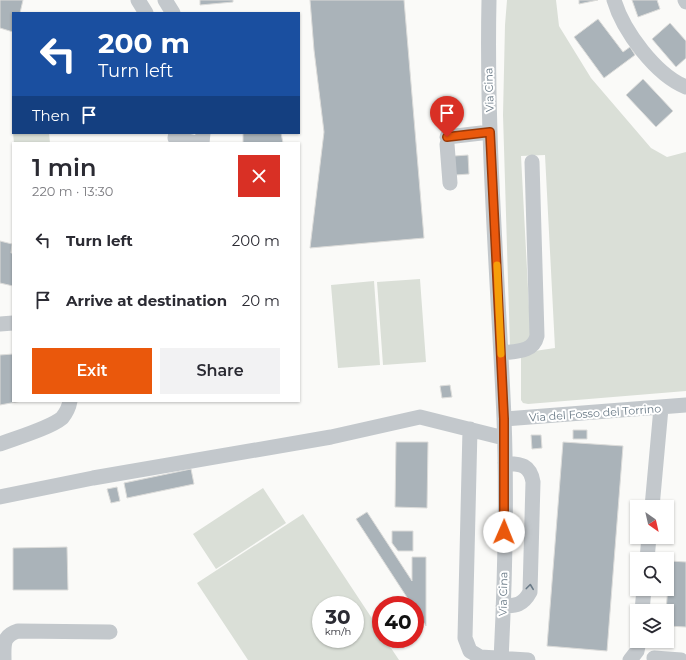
<!DOCTYPE html>
<html lang="en">
<head>
<meta charset="utf-8">
<style>
	:root { --surface:#fff; --page:#f2f2f3; --text:#2b2b33; --muted:#7c7c81; --accent:#ea580c }
	body { margin:0; font-family:Montserrat,sans-serif; background:var(--page); color:var(--text); height:100vh; display:flex; flex-direction:column; font-size:15px; white-space:nowrap }
	* { box-sizing:border-box; margin:0 }
	p { font-size:13px; color:var(--muted) }
	.icon { flex:none; width:22px; height:22px; fill:none; stroke:currentColor; stroke-width:2; stroke-linecap:round; stroke-linejoin:round }
	.map { position:relative; flex:1; overflow:hidden }
	.sheet { position:absolute; left:12px; top:142px; width:288px; height:260px; display:flex; flex-direction:column; background:var(--surface); border-radius:0px; box-shadow:0 1px 3px #0004 }
	.sheet>* { flex:none }
	.hud { position:absolute; left:12px; top:12px; width:288px; height:122px; border-radius:0px; box-shadow:0 1px 3px #0004; background:#1a4fa0; color:#fff; overflow:hidden }
	.needle { width:26px; rotate:146deg }
	.fabs { position:absolute; left:630px; top:500px; display:grid; gap:8px }
	.fabs a { display:grid; place-items:center; width:44px; height:44px; border-radius:0px; background:var(--surface); box-shadow:0 1px 3px #0004; font-size:20px }
	.speed { position:absolute; left:312px; top:596px; display:flex; gap:8px; font-size:20px; font-weight:700; text-align:center }
	.speed>* { display:grid; place-content:center; width:52px; height:52px; border-radius:50%; background:var(--surface); box-shadow:0 1px 3px #0004; line-height:1 }
	.speed small { font-size:10px; font-weight:400 }
	.speed .limit { border:6px solid #d22; background:#fff; color:#111 }
	.pin { position:absolute; display:grid; place-items:center; width:34px; height:34px; color:#fff; margin:-41px -17px; border-radius:50% 50% 50% 0; rotate:-45deg; box-shadow:0 0 4px #0007 }
	.pin .icon { rotate:45deg }
	.me { position:absolute; width:44px; margin:-22px; rotate:1deg; stroke-linejoin:round; filter:drop-shadow(0 0 3px #0008) }
	.turn { display:flex; align-items:center; gap:14px; height:84px; padding:0 20px; font-size:18px }
	.turn .icon { width:52px; height:52px; stroke-width:2.5 }
	.turn b { display:block; font-size:28px; line-height:34px }
	.then { display:flex; align-items:center; height:38px; padding:0 20px; background:#0003; gap:8px; font-size:15px }
	.round { display:grid; place-items:center; flex:none; width:42px; height:42px; border-radius:0px; background:var(--page) }
	.summary { display:flex; align-items:center; justify-content:space-between; height:68px; padding:0 20px }
	h1 { font-size:24px; font-weight:600; line-height:30px }
	.button { display:flex; gap:8px; margin-top:auto; padding:8px 20px }
	.button a { flex:1; height:46px; border-radius:0px; background:var(--accent); color:#fff; font-size:16px; font-weight:600; line-height:46px; text-align:center }
	.button a+a { background:var(--page); color:var(--text) }
	ul { padding:0; list-style:none }
	li { display:flex; align-items:center; gap:12px; height:60px; padding:0 20px }
	li div { flex:1 }
	li b { display:block; font-size:15px }
	li em { font-style:normal }
	.map>svg:first-child { display:block }
</style>
</head>
<body>
<div class="map">
<svg width="686" height="660" viewBox="0 0 686 660">
	<rect width="100%" height="100%" fill="#fafaf8"/>
	<path fill="#dadfd7" fill-rule="evenodd" d="M507,0H556L559,26L591,78L651,148L667,157L686,152V391L528,404L523,403L521,400V353L555,348L545,155L521,156L531,345L510,347L503,115L505,25Z
		M13,133H49L50,143H14Z
		M420,279L426,362L383,365L377,282Z
		M374,281L380,365L338,368L331,285Z
		M263,488L286,523L216,569L193,534Z
		M303,514L381,632V639H385L399,660H248L197,583ZM321,605H355V639H321Z"/>
	<path fill="#aab3b9" stroke="#dcdcda" d="M0,0H23L20,13H13V32L0,28Z
		M200,0H233V2L200,5Z
		M310,0H404L424,238L310,248L324,132L314,50Z
		M579,0H598L579,4Z
		M632,0H657L660,9L638,17Z
		M598,19L623,52L630,47L635,55L604,78L574,37Z
		M670,23L686,41V58L676,67L652,39Z
		M643,79L673,111L656,127L626,95Z
		M243,133H281L283,143H243Z
		M468,155L469,174L455,175L454,156Z
		M0,241L12,244L11,253H13V286L0,283Z
		M13,354V401H22L0,405V355Z
		M450,385L452,397L442,398L440,386Z
		M573,430H587V439H573Z
		M531,435H541L542,448L532,449Z
		M396,442H428L427,508L395,507Z
		M563,442L623,446L607,651L547,646Z
		M191,469L194,484L127,498L124,483Z
		M117,487L120,501L111,503L107,489Z
		M367,512L412,581V557H426V626L415,609V605H412L356,519Z
		M392,531H413V551H398L392,543Z
		M67,547L68,590H13V548Z
		M670,561L686,562V627L667,626L666,611Z"/>
	<g fill="none" stroke-linecap="round" stroke-linejoin="round">
		<path stroke="#c3c8cc" stroke-width="15" d="M138,0L146,13
			M165,0L173,13
			M489,0C486,139 498,279 504,418C507,498 505,580 501,660
			M614,0C623,31 656,75 686,87
			M685,0L686,2
			M176,133L175,138L196,143
			M447,137L490,132
			M202,143L203,133
			M447,144L450,183
			M0,324L13,323
			M501,353C515,351 533,353 537,336L532,162
			M504,419L686,405
			M470,429L465,638L470,651L480,657L528,660
			M0,444C16,438 50,428 62,418C66,413 69,407 70,401
			M0,497L93,478L331,437L420,417L504,438
			M652,507L661,408
			M647,559L649,537
			M503,606C516,606 523,605 530,592L533,482C530,464 520,464 505,463
			M642,611L644,589
			M654,658L681,660
			M4,660C4,645 2,636 18,631L110,632
			M630,660L637,651L639,641"/>
	</g>
	<defs><path id="oneway-chevron" d="M-2-3.5L2.5 0L-2 3.5" fill="none" stroke-width="1.6" stroke-linecap="round" stroke-linejoin="round"/></defs>
	<use stroke="#6a7a87" href="#oneway-chevron" transform="translate(530 587) rotate(-83)"/>
	<g fill="none" stroke-linecap="round" stroke-linejoin="round">
		<g stroke="#983908" stroke-width="10">
			<path id="route" d="M447,137L490,132L504,419V532"/>
		</g>
		<use href="#route" stroke="#ea580c" stroke-width="7"/>
		<path stroke="#f59e0b" stroke-width="7" d="M497,265L501,354"/>
	</g>
	<g text-anchor="middle" stroke-width="4" stroke-linejoin="round" paint-order="stroke">
		<g font-size="11" fill="#657683" stroke="#fff">
			<text transform="translate(489 90) rotate(-92)" y="4">Via Cina</text>
			<text transform="translate(595 413) rotate(-4)" y="4">Via del Fosso del Torrino</text>
			<text transform="translate(503 594) rotate(-89)" y="4">Via Cina</text>
		</g>
	</g>
</svg>
<div class="fabs">
<a><svg class="needle" viewBox="-14 -14 28 28"><path d="M0-13l5 13h-10z" fill="#e53935"/><path d="M0 13l5-13h-10z" fill="#7c7c81"/></svg></a>
<a><svg class="icon" aria-label="search" viewBox="0 0 24 24"><circle cx="10" cy="10" r="6"/><path d="M15 15l6 6"/></svg></a>
<a><svg class="icon" aria-label="layers" viewBox="0 0 24 24"><path d="M12 4l9 5-9 5-9-5zM3 14l9 5 9-5"/></svg></a>
</div>
<div class="speed"><div>30<small>km/h</small></div><div class="limit">40</div></div>
<div class="pin" style="left:447px;top:137px;background:#d93025"><svg class="icon" aria-label="arrive" viewBox="0 0 24 24"><path d="M6 21V4h12l-3 4 3 4H6"/></svg></div>
<svg class="me" style="left:504px;top:532px" viewBox="-20 -20 40 40"><circle r="19" fill="#fff"/><path d="M0-13L10 11 0 6-10 11z" fill="#ea580c"/></svg>
<div class="hud">
<div class="turn"><svg class="icon" aria-label="left" viewBox="0 0 24 24"><path d="M17 20v-9H6M10 6l-5 5 5 5"/></svg><div><b>200 m</b>Turn left</div></div>
<div class="then">Then<svg class="icon" aria-label="arrive" viewBox="0 0 24 24"><path d="M6 21V4h12l-3 4 3 4H6"/></svg></div>
</div>
<section class="sheet">
<div class="summary"><div><h1>1 min</h1><p>220 m · 13:30</p></div><a class="round" style="background:#d93025;color:#fff"><svg class="icon" aria-label="close" viewBox="0 0 24 24"><path d="M6 6l12 12M18 6L6 18"/></svg></a></div>
<ul>
<li><svg class="icon" aria-label="left" viewBox="0 0 24 24"><path d="M17 20v-9H6M10 6l-5 5 5 5"/></svg><div><b>Turn left</b></div><em>200 m</em></li>
<li><svg class="icon" aria-label="arrive" viewBox="0 0 24 24"><path d="M6 21V4h12l-3 4 3 4H6"/></svg><div><b>Arrive at destination</b></div><em>20 m</em></li>
</ul>
<div class="button"><a>Exit</a><a>Share</a></div>
</section>
</div>
</body>
</html>
